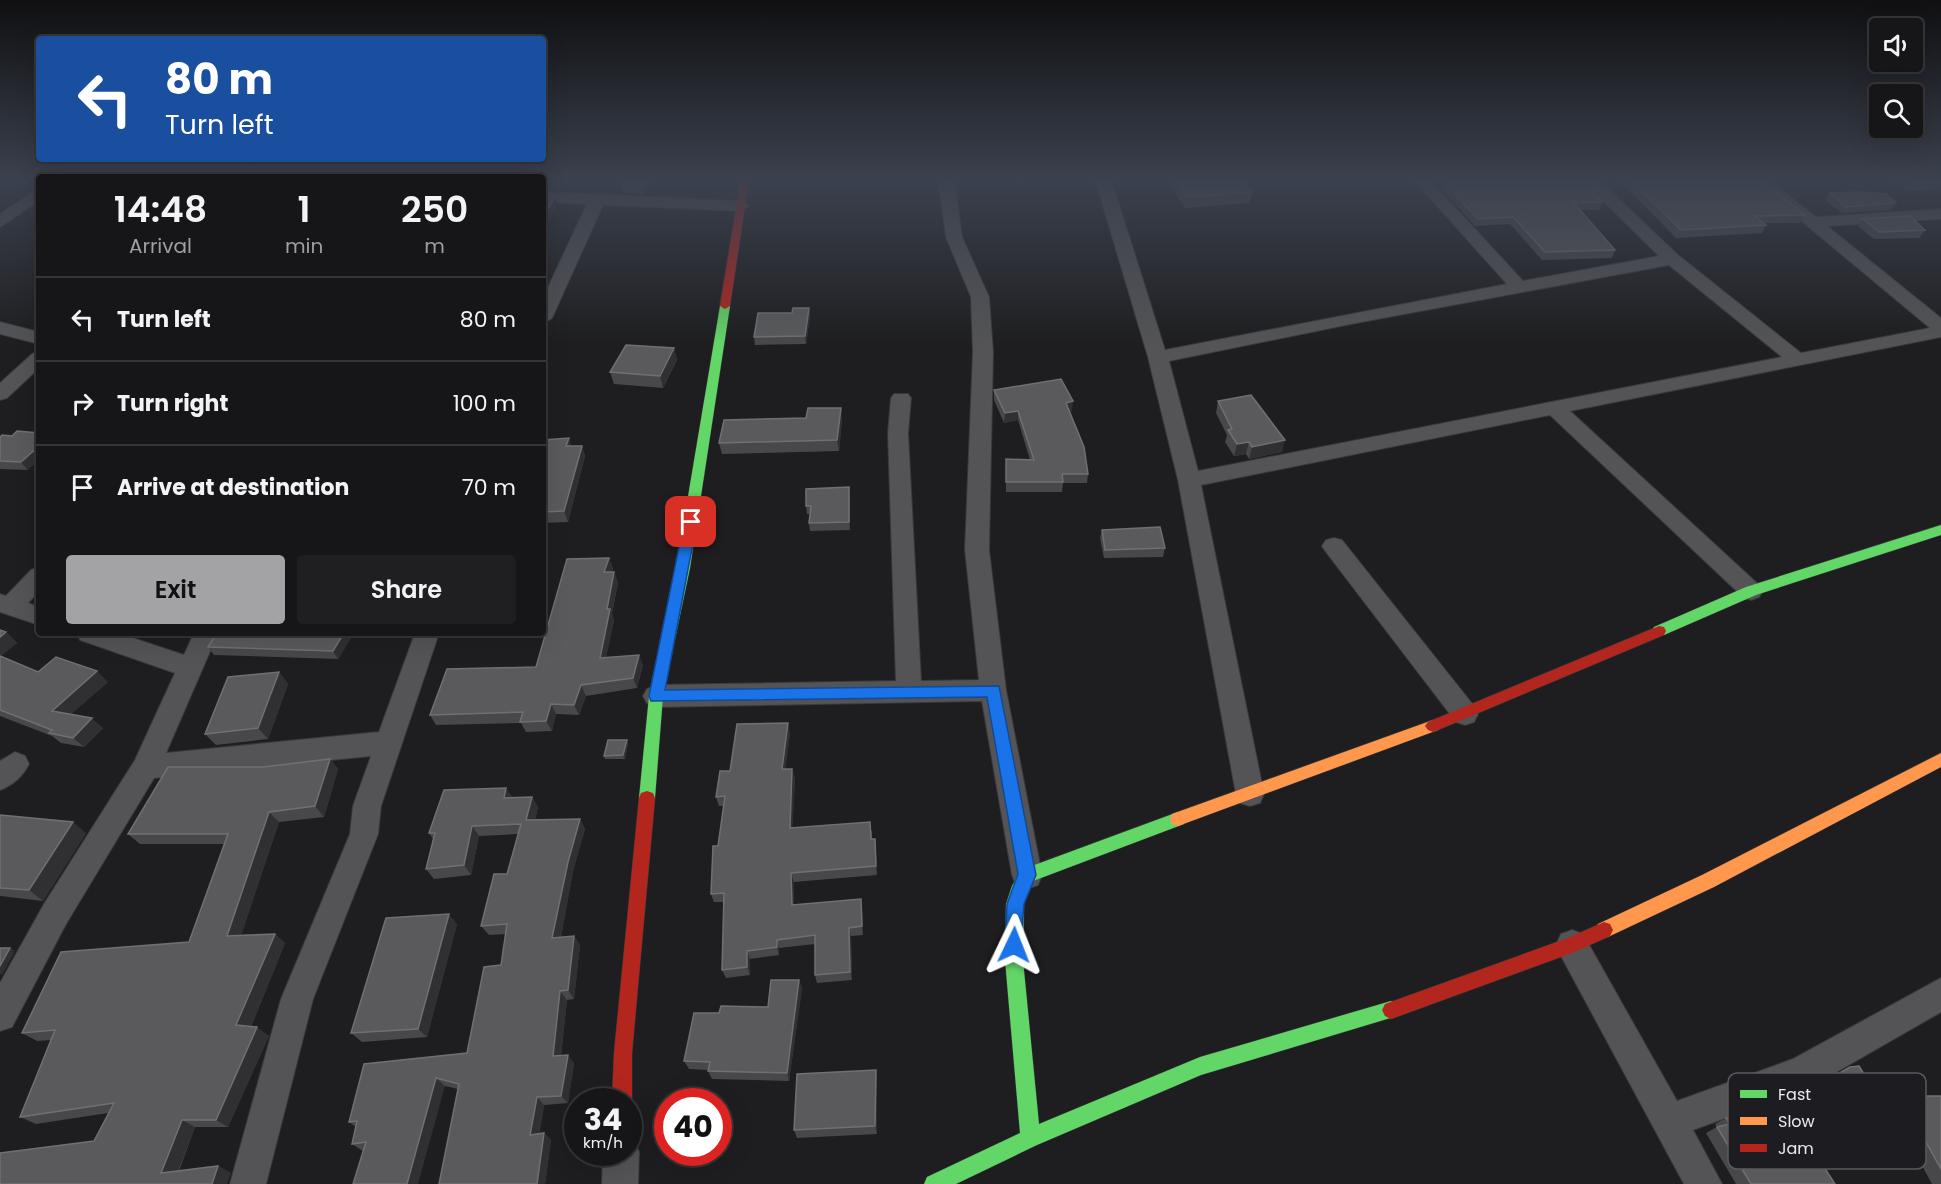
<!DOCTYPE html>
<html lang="en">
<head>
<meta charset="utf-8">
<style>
	:root { --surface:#161618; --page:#1f1f21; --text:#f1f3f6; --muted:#9e9fa2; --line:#353537; --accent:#a3a3a6 }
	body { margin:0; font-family:Poppins,sans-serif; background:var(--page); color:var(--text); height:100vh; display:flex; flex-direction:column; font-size:22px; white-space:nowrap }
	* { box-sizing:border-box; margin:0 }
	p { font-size:20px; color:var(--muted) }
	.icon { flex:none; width:33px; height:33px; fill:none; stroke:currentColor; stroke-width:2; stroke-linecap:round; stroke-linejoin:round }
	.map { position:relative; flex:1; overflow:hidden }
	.panel { position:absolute; left:36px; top:174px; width:510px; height:462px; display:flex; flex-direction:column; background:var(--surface); border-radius:6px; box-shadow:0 6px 24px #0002,0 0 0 2px var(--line) }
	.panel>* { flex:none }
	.hud { position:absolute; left:36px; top:36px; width:510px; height:126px; border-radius:6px; box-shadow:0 6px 24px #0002,0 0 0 2px var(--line); background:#1a4fa0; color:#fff; overflow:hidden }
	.buttons { position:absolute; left:1869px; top:18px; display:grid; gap:12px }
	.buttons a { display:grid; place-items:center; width:54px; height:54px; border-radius:6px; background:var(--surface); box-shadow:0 6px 24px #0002,0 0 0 2px var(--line); font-size:30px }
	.speed { position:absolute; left:564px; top:1088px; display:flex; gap:12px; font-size:30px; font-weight:700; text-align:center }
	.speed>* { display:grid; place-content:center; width:78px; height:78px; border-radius:50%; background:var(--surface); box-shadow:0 6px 24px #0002,0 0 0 2px var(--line); line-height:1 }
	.speed small { font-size:15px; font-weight:400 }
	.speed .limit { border:9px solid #d22; background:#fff; color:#111 }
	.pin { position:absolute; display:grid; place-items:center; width:51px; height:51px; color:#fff; margin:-26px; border-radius:12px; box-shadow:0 3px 9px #0006 }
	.me { position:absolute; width:66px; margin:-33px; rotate:2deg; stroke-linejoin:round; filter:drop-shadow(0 0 4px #0008) }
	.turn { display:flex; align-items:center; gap:21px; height:126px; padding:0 30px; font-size:27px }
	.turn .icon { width:78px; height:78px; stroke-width:2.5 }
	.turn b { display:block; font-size:42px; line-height:51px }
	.eta { display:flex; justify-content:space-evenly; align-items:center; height:102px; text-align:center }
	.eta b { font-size:36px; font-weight:600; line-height:42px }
	.cta { display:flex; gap:12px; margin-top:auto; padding:12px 30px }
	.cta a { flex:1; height:69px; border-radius:6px; background:var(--accent); color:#111; font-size:24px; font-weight:600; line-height:69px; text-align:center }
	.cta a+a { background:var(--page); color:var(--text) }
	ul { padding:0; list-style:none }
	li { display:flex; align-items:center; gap:18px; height:84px; padding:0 30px; border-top:2px solid var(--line) }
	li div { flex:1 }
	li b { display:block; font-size:22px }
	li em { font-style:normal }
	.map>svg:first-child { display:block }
</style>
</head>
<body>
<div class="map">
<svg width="1941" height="1184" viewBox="0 0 1941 1184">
	<rect width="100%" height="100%" fill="#1e1e20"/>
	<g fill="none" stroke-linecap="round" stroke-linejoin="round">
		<g stroke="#39393b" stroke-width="2">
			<path id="street" d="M938,179H954L962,237L989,297L993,352L989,550L1006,690L1042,875L1038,885L1027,889L1016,885L1012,875L982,701L656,707L647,703L643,696L647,689L656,685L896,681L888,433L891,398L894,394H908L911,398L908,433L921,681L979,680L965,550L973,352L971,297L946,237Z
				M1095,179H1111L1165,350L1507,284L1413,179H1429L1523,281L1659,256L1581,179H1598L1678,255L1801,353L1930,328L1751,179H1768L1816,217L1941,209V219L1827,226L1941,318V337L1570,411L1759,585L1763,591L1759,597L1751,600L1743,597L1550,415L1201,485L1264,794L1260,803L1250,806L1240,803L1236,794L1178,480L1148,357ZM1669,265L1782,357L1198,471L1169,361L1356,323Z
				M39,188V201L0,227V214Z
				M543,192L741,201L749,206L741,211L603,205L552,318L543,324V298L587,204L543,202Z
				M0,322L39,332V344L0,334Z
				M39,352V368L7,398L0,400V383L32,354Z
				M1334,538L1342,540L1474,706L1478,714L1474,722L1465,725L1456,722L1326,552L1322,546L1326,540Z
				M39,567V591L28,603L39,607V625L0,612V594L6,596L31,570Z
				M77,633H118L184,655L194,633H218L166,753L379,732L415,633H439L381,806L378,834L313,999L266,1184H230L281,999L350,834L353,806L371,756L154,778L66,924L12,1027L0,1031V983L44,904L135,760L175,673L80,640Z
				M15,752L25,756L29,764C23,776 13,785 0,790V761Z
				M1572,930L1583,934L1677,1101L1793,1059L1941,978V1012L1814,1085L1693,1130L1722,1184H1684L1561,956L1556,945L1561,934Z
				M628,1137L634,1139L639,1152L638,1184H602L603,1152H628Z"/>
		</g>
		<g stroke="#39393b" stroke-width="1">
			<path id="fast" d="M725,303L730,306L690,568L663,696L655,798L653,803L647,805L641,803L639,798L649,696L676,568L720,306Z
				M1941,525V535L1756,595L1664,635H1654L1652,631L1654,627L1746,587Z
				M1178,812L1184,814L1186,819L1184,824L1033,881L1028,889L1024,904L1023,960L1039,1124L1200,1057L1391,1001L1397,1004L1400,1010L1397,1016L1201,1075L1037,1145L956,1184H924L927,1177L1020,1133L1005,960L1006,904L1012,886L1021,870Z"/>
		</g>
		<g stroke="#39393b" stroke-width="1">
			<path id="slow" d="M1433,720L1438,722L1441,726L1438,730L1178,826L1172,824L1170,819L1172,814Z
				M1941,753V767L1714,887L1610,936L1604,938L1598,936L1595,930L1598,924L1702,875Z"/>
		</g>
		<g stroke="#39393b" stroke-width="1">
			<path id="jam" d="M741,179H749L730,306L725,309L720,306Z
				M1659,626L1664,627L1666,631L1664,635L1438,730L1433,732L1428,730L1425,726L1428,722Z
				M647,791L653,793L655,798L632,1053V1101L628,1108V1101H612L614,1053L639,798L641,793Z
				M1604,922L1610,924L1613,930L1610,936L1572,953L1391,1019L1385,1016L1382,1010L1385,1004L1568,938Z"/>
		</g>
		<use href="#street" fill="#545456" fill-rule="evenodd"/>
		<use href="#fast" fill="#63d668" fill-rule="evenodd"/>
		<use href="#slow" fill="#ff974d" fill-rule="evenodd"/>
		<use href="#jam" fill="#b3261e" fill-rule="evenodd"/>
	</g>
	<path fill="#48484a" d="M626,179H652L643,194L623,193L622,187Z
		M1170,179H1243L1252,192L1250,203L1184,208L1170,182Z
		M1459,179H1588L1598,191L1596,196L1602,202L1599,210H1580L1615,250L1612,258L1542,260L1510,224L1475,226L1441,188L1443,181L1460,180Z
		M1624,179H1761L1805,215L1800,223H1765L1766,225L1762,233L1676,238L1622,183Z
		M1891,179H1938L1941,180V187L1939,189L1909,191Z
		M1830,193L1896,203L1891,210L1842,213L1825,200Z
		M1863,219L1925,230L1919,238L1874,239L1858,226Z
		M809,308L810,316L806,344L755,345L754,337L792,313Z
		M674,348L677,360L663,388L614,384L610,372Z
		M994,390L1072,411H1069L1088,474L1087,483H1063L1062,492H1006V469L1030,460L1018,420L1004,423L994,400Z
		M1218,401L1282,452L1249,459L1246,454L1234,456L1225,442L1227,435L1216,413Z
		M842,418L839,451L722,454L719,443Z
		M0,437L28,470L0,469Z
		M543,440L571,446H582L585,456L568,522L543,523Z
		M850,495V530L810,531L809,523L810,514H807L806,506Z
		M1102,530L1165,548L1163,557L1104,558L1100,538Z
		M609,558L613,569L611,572H614L618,583L612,613L614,620L606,657L643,665L637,688L586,696L579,715L556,714L552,731L526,732L521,723L436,725L430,715L536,667Z
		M0,630L6,632L17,643L0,656L38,672L108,682L71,714L103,728L84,747L61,743L52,736L0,716Z
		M354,633L338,659L214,655L208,647Z
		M279,672L288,684L268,739L216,745L205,734Z
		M790,733L785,769H792L795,779L792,828L872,831V839H875L877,875L794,882V905L862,908L863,935L851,936L852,980L817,983L815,975V944L779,948V955L750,959V975L726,978L722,970L724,902H714L711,894L724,806H719L716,797L730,771Z
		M628,743L625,759H605L604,756Z
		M330,759L338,769L324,817L279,822L241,935L275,934L285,943L251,1027L269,1036L228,1127H195L179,1171L218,1166L231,1173L0,1184L94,1141L108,1113L36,1124L20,1117L51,1040L37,1041L22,1033L189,942L224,844H140L128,834L263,767Z
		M512,797H532L538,807L535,820L580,819L585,829L573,871L561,937L574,936L580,945L574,999L567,1000L561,1056L574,1063L568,1103L544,1105L539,1134L544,1133L551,1140L545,1184H439L458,1089L445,1086L363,1151L352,1144L356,1127L349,1122L467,1053L501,965L506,934L489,935L481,926L507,874L518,834L479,836L471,875L434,879L426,869L433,839L429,833Z
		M0,815L86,833L43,901L0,896Z
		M457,924L427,1037L362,1042L351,1033Z
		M799,980L802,988L789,1081L712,1079L708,1071V1070L689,1069L684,1061L719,1013L768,1007Z
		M1850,1067L1877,1096H1941V1184H1932L1900,1125L1853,1130L1824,1082Z
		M876,1070L877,1078V1134L797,1138L794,1130Z
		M1787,1095L1832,1130L1819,1136L1805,1138L1835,1184H1736L1706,1133L1717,1127L1715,1124L1726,1118L1778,1107L1776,1102Z"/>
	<path fill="#303032" d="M647,179H652L643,194L641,188Z
		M555,197L558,205L545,225L543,217Z
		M809,308L810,316L806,344L805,336Z
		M674,348L677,360L663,388L660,376Z
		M1073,401L1072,411L1065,412L1066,403Z
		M841,408L842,418L839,451L837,440Z
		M1018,411V420L1004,423L1005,413Z
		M569,438L572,449L566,446Z
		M1285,440L1282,452L1249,459L1252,447Z
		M1249,442L1246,454L1234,456L1237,444Z
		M39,446V460L28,470L21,462Z
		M582,446L585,456L568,522L564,511Z
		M849,487L850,495V530L849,522Z
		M609,558L613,569L608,583L604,572Z
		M614,572L618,583L612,613L614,620L604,668L600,658L607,609Z
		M6,632L17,643L0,657V637Z
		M344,633H354L338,659L333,651Z
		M639,655L643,665L637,688L633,678Z
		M97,671L108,682L63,721L52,711Z
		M279,672L288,684L268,739L258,728Z
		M581,685L586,696L579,715L574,705Z
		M551,704L556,714L552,731L546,721Z
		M92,718L103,728L84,747L73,738Z
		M788,723L790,733L784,779L782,769Z
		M627,740L628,743L625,759L623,755Z
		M330,759L338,769L324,817L315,806Z
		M792,769L795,779L792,837L790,828Z
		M506,788L513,798H504Z
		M532,797L538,807L532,830L526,820Z
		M269,812L279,822L238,945L227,936Z
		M580,819L585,829L573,871L559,948L552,938L568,862Z
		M73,822L86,833L43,901L29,890Z
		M472,826L479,836L471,875L464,865Z
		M875,839L876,848L877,875L876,866Z
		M791,873L794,882V914L792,905Z
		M861,899L862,908L863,935L862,926Z
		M449,914L457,924L427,1037L418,1029Z
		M849,928L851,936L852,980L850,972Z
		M275,934L285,943L248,1034L236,1025Z
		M574,936L580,945L574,999L568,990Z
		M777,940L779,948V955L777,947Z
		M10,948L15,951L2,975L0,974V966Z
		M747,951L750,959V975L747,967Z
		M799,980L802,988L789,1081L787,1073Z
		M560,991L567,1000L560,1064L553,1056Z
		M257,1027L269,1036L228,1127L216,1120Z
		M568,1055L574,1063L568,1103L561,1096Z
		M876,1070L877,1078V1134L875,1126Z
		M436,1078L445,1086L418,1184H407Z
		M537,1097L544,1105L537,1142L530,1135Z
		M182,1120L195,1127L175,1179L161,1173Z
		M544,1133L551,1140L545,1184H537Z
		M218,1166L231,1173L227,1184H212Z"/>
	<path fill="#5a5a5c" stroke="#707073" stroke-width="1.5" d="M626,179H647L641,188L622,187Z
		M1175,179H1243L1252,192L1186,197Z
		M1468,179H1588L1598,191H1592L1602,202L1574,203L1615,250L1545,252L1513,217L1478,219L1443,181L1468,180Z
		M1628,179H1761L1805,215L1755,216L1766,225L1681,230Z
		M1906,179H1938L1941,180V183L1914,184Z
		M1860,192L1886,194L1896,203L1846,207L1830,193Z
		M543,195L555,197L543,217Z
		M1910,216L1925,230L1879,232L1863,219Z
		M793,308H809L805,336L754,337L758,313H792Z
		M626,345L674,348L660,376L610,372Z
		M1061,379L1073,401L1066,403L1084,447L1088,474H1062L1063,482H1006V459L1034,460L1018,411L1005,413L994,390Z
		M1251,395L1285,440L1252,447L1249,442L1237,444L1228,430L1232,429L1218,401Z
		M808,408H841L837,440L719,443L724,420L806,418Z
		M17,431L39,433V446L21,462L0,461V437L2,435L12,436Z
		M569,438L566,446H582L564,511L543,512V440Z
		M849,487V522L809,523L811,506H806V489Z
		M1160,527L1165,548L1105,550L1102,530Z
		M609,558L604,572H614L607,609H610L600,658L639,655L633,678L581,685L574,705L551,704L546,721L520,722L523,712L430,715L447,669L536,667L567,559Z
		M0,630L6,632L0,637Z
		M217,633H344L333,651L208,647Z
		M0,656L38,672L56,657L97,671L52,711L92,718L73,738L49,733L52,730L0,710Z
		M279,672L258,728L205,734L228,677Z
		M788,723L782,769H792L790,828L870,822L871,839H875L876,866L791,873L792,905L861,899L862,926L849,928L850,972L815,975V935L777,940V947L747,951V967L722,970L724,893L711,894L713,846H718L725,796L716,797L720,771H730L737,724Z
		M608,740H627L623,755L604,756Z
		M330,759L315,806L269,812L227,936L275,934L236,1025L257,1027L216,1120H182L161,1173L218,1166L212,1184H0V1153L94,1141L114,1103L20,1117L55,1030L22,1033L61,952L189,942L228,834H128L168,767H263Z
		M506,788L504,798L532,797L526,820L580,819L568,862L552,938L574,936L568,990L560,991L553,1056L568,1055L561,1096L537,1097L530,1135L544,1133L537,1184H439L459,1084L436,1078L407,1184H353L366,1142L352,1144L357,1121L349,1122L364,1064L467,1053L484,967L501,965L507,924L481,926L494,874H507L521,824L472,826L464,865L426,869L435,833H429L444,790Z
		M0,815L73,822L29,890L0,888Z
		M449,914L418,1029L351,1033L386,918Z
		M0,948H10L0,966Z
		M771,980H799L787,1073L708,1071L710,1062L684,1061L694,1013H719L721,1006L768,1007Z
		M1859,1066L1877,1096H1941V1169L1913,1119L1865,1124L1836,1075L1850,1067Z
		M876,1070L875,1126L794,1130L797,1074Z
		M1807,1088L1832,1130L1802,1133L1835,1184H1751L1717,1127L1730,1124L1726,1118L1792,1104L1787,1095Z"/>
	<linearGradient id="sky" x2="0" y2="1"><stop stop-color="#101012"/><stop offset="0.52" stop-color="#3b414e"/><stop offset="1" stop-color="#3b414e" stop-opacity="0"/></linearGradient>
	<rect width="1941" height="345" fill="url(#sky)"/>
	<path fill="#1a73e8" stroke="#114b97" stroke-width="1.5" d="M691,518L697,522L665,690L999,686L1036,875L1024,904L1020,951L1014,954L1007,951L1005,945L1007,904L1018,874L987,697L651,701L649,696L684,522Z"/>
	<rect x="1728" y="1073" width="198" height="96" rx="9" fill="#1d1d21" stroke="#5b5b5e" stroke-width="1.5"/>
	<rect x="1740" y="1090" width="27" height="8" fill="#63d668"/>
	<rect x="1740" y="1117" width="27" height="8" fill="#ff974d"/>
	<rect x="1740" y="1144" width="27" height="8" fill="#b3261e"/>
	<g font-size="16" fill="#ebebee">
		<text x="1778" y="1100">Fast</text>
		<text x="1778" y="1127">Slow</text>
		<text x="1778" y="1154">Jam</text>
	</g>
</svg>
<div class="buttons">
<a><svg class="icon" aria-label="sound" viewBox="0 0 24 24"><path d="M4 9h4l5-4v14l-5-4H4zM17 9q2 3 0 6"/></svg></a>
<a><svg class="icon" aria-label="search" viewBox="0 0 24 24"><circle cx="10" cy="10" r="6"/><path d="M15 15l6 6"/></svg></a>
</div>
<div class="speed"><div>34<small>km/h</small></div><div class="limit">40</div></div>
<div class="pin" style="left:691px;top:522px;background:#d93025"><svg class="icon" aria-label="arrive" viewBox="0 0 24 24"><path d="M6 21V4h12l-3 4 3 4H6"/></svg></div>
<svg class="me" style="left:1014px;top:945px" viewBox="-20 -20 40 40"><path d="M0-17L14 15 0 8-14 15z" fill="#1a73e8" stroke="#fff" stroke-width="4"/></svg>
<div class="hud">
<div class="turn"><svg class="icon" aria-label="left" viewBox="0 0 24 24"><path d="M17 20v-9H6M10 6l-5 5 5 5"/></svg><div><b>80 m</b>Turn left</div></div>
</div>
<section class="panel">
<div class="eta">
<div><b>14:48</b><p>Arrival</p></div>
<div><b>1</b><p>min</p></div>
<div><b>250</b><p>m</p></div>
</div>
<ul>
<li><svg class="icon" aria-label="left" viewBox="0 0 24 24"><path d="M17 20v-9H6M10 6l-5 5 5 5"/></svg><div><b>Turn left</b></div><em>80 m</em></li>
<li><svg class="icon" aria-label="right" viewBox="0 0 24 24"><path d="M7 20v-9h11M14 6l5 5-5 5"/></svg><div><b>Turn right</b></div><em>100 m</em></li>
<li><svg class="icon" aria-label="arrive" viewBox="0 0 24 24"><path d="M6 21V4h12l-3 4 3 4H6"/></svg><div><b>Arrive at destination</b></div><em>70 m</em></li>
</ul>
<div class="cta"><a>Exit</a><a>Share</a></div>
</section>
</div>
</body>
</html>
